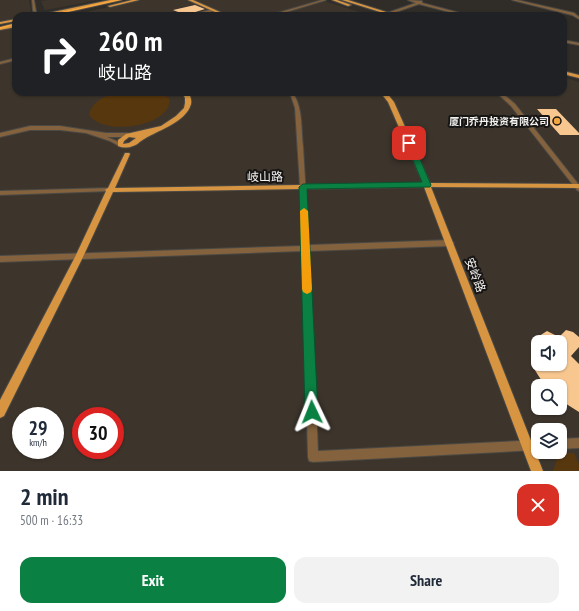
<!DOCTYPE html>
<html lang="en">
<head>
<meta charset="utf-8">
<style>
	:root { --surface:#fff; --page:#f2f2f3; --text:#1f2937; --muted:#747a83; --accent:#0b8043 }
	body { margin:0; font-family:"PT Sans Narrow","Noto Sans SC",sans-serif; background:var(--page); color:var(--text); height:100vh; display:flex; flex-direction:column; font-size:15px; white-space:nowrap }
	* { box-sizing:border-box; margin:0 }
	p { font-size:13px; color:var(--muted) }
	.icon { flex:none; width:22px; height:22px; fill:none; stroke:currentColor; stroke-width:2; stroke-linecap:round; stroke-linejoin:round }
	.map { position:relative; height:471px; overflow:hidden }
	.sheet { display:flex; flex-direction:column; background:var(--surface); flex:1 }
	.sheet>* { flex:none }
	.top-card { position:absolute; left:12px; top:12px; width:555px; height:84px; border-radius:12px; box-shadow:0 1px 3px #0004; background:#202124; color:#fff; overflow:hidden }
	.tools { position:absolute; left:531px; top:335px; display:grid; gap:8px }
	.tools a { display:grid; place-items:center; width:36px; height:36px; border-radius:8px; background:var(--surface); box-shadow:0 1px 3px #0004; font-size:20px }
	.speed { position:absolute; left:12px; top:407px; display:flex; gap:8px; font-size:20px; font-weight:700; text-align:center }
	.speed>* { display:grid; place-content:center; width:52px; height:52px; border-radius:50%; background:var(--surface); box-shadow:0 1px 3px #0004; line-height:1 }
	.speed small { font-size:10px; font-weight:400 }
	.speed .limit { border:6px solid #d22; background:#fff; color:#111 }
	.pin { position:absolute; display:grid; place-items:center; width:34px; height:34px; color:#fff; margin:-17px; border-radius:8px; box-shadow:0 2px 6px #0006 }
	.me { position:absolute; width:44px; margin:-22px; rotate:358deg; stroke-linejoin:round; filter:drop-shadow(0 0 3px #0008) }
	.turn { display:flex; align-items:center; gap:14px; height:84px; padding:0 20px; font-size:18px }
	.turn .icon { width:52px; height:52px; stroke-width:2.5 }
	.turn b { display:block; font-size:28px; line-height:34px }
	.round { display:grid; place-items:center; flex:none; width:42px; height:42px; border-radius:12px; background:var(--page) }
	.summary { display:flex; align-items:center; justify-content:space-between; height:68px; padding:0 20px }
	h1 { font-size:24px; font-weight:600; line-height:30px }
	.action { display:flex; gap:8px; margin-top:auto; padding:8px 20px }
	.action a { flex:1; height:46px; border-radius:12px; background:var(--accent); color:#fff; font-size:16px; font-weight:600; line-height:46px; text-align:center }
	.action a+a { background:var(--page); color:var(--text) }
	.map>svg:first-child { display:block }
</style>
</head>
<body>
<div class="map">
<svg width="579" height="471" viewBox="0 0 579 471">
	<rect width="100%" height="100%" fill="#302d29"/>
	<path fill="#3d352c" fill-rule="evenodd" d="M0,0H29L31,12L25,16H16V19L0,22Z
		M48,0H98L45,10L41,1Z
		M141,0H321L372,16H68Z
		M16,27V92H563V77L579,82V471H0V31ZM538,342H560V364H538ZM538,386H560V408H538ZM21,416H55V450H21ZM81,416H115V450H81ZM538,430H560V452H538Z"/>
	<path fill="#57370e" d="M118,92H159L169,98C175,125 105,138 89,115C92,101 105,96 118,92Z
		M559,453H574L579,464V471H553Z"/>
	<path fill="#f8c790" d="M195,5L205,9L186,15L173,10Z
		M537,109H556L579,133V135H560Z
		M566,330L573,332L579,337V347L571,356L579,364V412L560,400V386H545L531,364L535,343H538V364H560V342H535L536,338L547,331L559,337Z"/>
	<g fill="none" stroke-linecap="round" stroke-linejoin="round">
		<g stroke="#4b4945" stroke-width="2">
			<path id="minor" d="M32,0H34L36,12L33,11Z
				M322,0H326L273,16H267Z
				M408,0L422,1V3L471,16H465L419,4L390,14L387,13L416,3Z
				M512,0H517L574,13L579,17V19L572,15Z
				M213,9L214,11L193,16H187Z
				M563,40L579,43V45L563,42Z
				M16,58V60L0,64V62Z
				M288,92H292C303,106 301,129 303,146C305,179 307,212 309,245L450,240L454,243L450,246L309,251L318,451L538,440V450L313,462L309,461L308,457L302,251L0,262V256L302,246L300,187L295,108L291,96Z
				M496,92H501L515,104L579,185V191L577,190L511,106Z
				M30,126H60L106,133H128L131,135L128,137H107L121,143V145L119,146L110,141L86,133L60,130H30L0,137V133Z
				M109,188L111,189L112,190L111,191L0,195V191Z
				M579,438V448L560,449V439Z"/>
		</g>
		<g stroke="#4b4945" stroke-width="2">
			<path id="major" d="M110,0H117L41,16H34Z
				M132,0H139L110,7L108,6Z
				M188,0H193L229,16H224Z
				M332,0H337L351,5L348,6Z
				M342,0H348L399,16H393Z
				M16,19V21L0,24V22Z
				M16,25V27L0,30V28Z
				M563,71L579,75V78L563,74Z
				M182,92H188C190,96 192,99 191,104C186,123 155,131 141,141C138,143 137,145 133,146C128,148 123,148 118,146V140L126,134L161,126L176,116L184,108L185,103V98ZM129,137L136,138L129,143L123,144L124,141Z
				M380,92H386L394,102L430,183L579,184V188L431,187L543,471H531L424,187L113,192L83,257L4,416L0,418V400L75,257L106,191L105,190L108,188L125,153H129L130,154L115,188L423,183L388,102Z"/>
		</g>
		<g stroke="#4b4945" stroke-width="2">
			<path id="highway" d="M114,0H122L50,16H41Z
				M16,23V25L0,29V27Z"/>
		</g>
		<use href="#minor" fill="#83623d" fill-rule="evenodd"/>
		<use href="#major" fill="#d89541" fill-rule="evenodd"/>
		<use href="#highway" fill="#f9a83f" fill-rule="evenodd"/>
	</g>
	<path fill="#0b8043" stroke="#07532c" d="M409,141L413,143L431,185L430,187L307,189L318,412L316,417L312,418L307,417L305,412L299,187L303,184L422,182L406,143Z"/>
	<path fill="#f59e0b" d="M304,208L308,211L312,289L311,292L307,294L303,292L302,289L300,211Z"/>
	<circle fill="#f2a541" stroke="#171514" stroke-width="1.5" cx="557" cy="121" r="4"/>
	<g text-anchor="middle" stroke-width="4" stroke-linejoin="round" paint-order="stroke">
		<g font-size="10" font-weight="bold" fill="#f4f2f0" stroke="#171514" text-anchor="end">
			<text x="549" y="125">厦门乔丹投资有限公司</text>
		</g>
		<g font-size="12" fill="#f4f2f0" stroke="#171514">
			<text transform="translate(265 177) rotate(-1)" y="4">岐山路</text>
			<text transform="translate(475 275) rotate(69)" y="4">安岭路</text>
		</g>
	</g>
</svg>
<div class="tools">
<a><svg class="icon" aria-label="sound" viewBox="0 0 24 24"><path d="M4 9h4l5-4v14l-5-4H4zM17 9q2 3 0 6"/></svg></a>
<a><svg class="icon" aria-label="search" viewBox="0 0 24 24"><circle cx="10" cy="10" r="6"/><path d="M15 15l6 6"/></svg></a>
<a><svg class="icon" aria-label="layers" viewBox="0 0 24 24"><path d="M12 4l9 5-9 5-9-5zM3 14l9 5 9-5"/></svg></a>
</div>
<div class="speed"><div>29<small>km/h</small></div><div class="limit">30</div></div>
<div class="pin" style="left:409px;top:143px;background:#d93025"><svg class="icon" aria-label="arrive" viewBox="0 0 24 24"><path d="M6 21V4h12l-3 4 3 4H6"/></svg></div>
<svg class="me" style="left:312px;top:412px" viewBox="-20 -20 40 40"><path d="M0-17L14 15 0 8-14 15z" fill="#0b8043" stroke="#fff" stroke-width="4"/></svg>
<div class="top-card">
<div class="turn"><svg class="icon" aria-label="right" viewBox="0 0 24 24"><path d="M7 20v-9h11M14 6l5 5-5 5"/></svg><div><b>260 m</b>岐山路</div></div>
</div>
</div>
<section class="sheet">
<div class="summary"><div><h1>2 min</h1><p>500 m · 16:33</p></div><a class="round" style="background:#d93025;color:#fff"><svg class="icon" aria-label="close" viewBox="0 0 24 24"><path d="M6 6l12 12M18 6L6 18"/></svg></a></div>
<div class="action"><a>Exit</a><a>Share</a></div>
</section>
</body>
</html>
